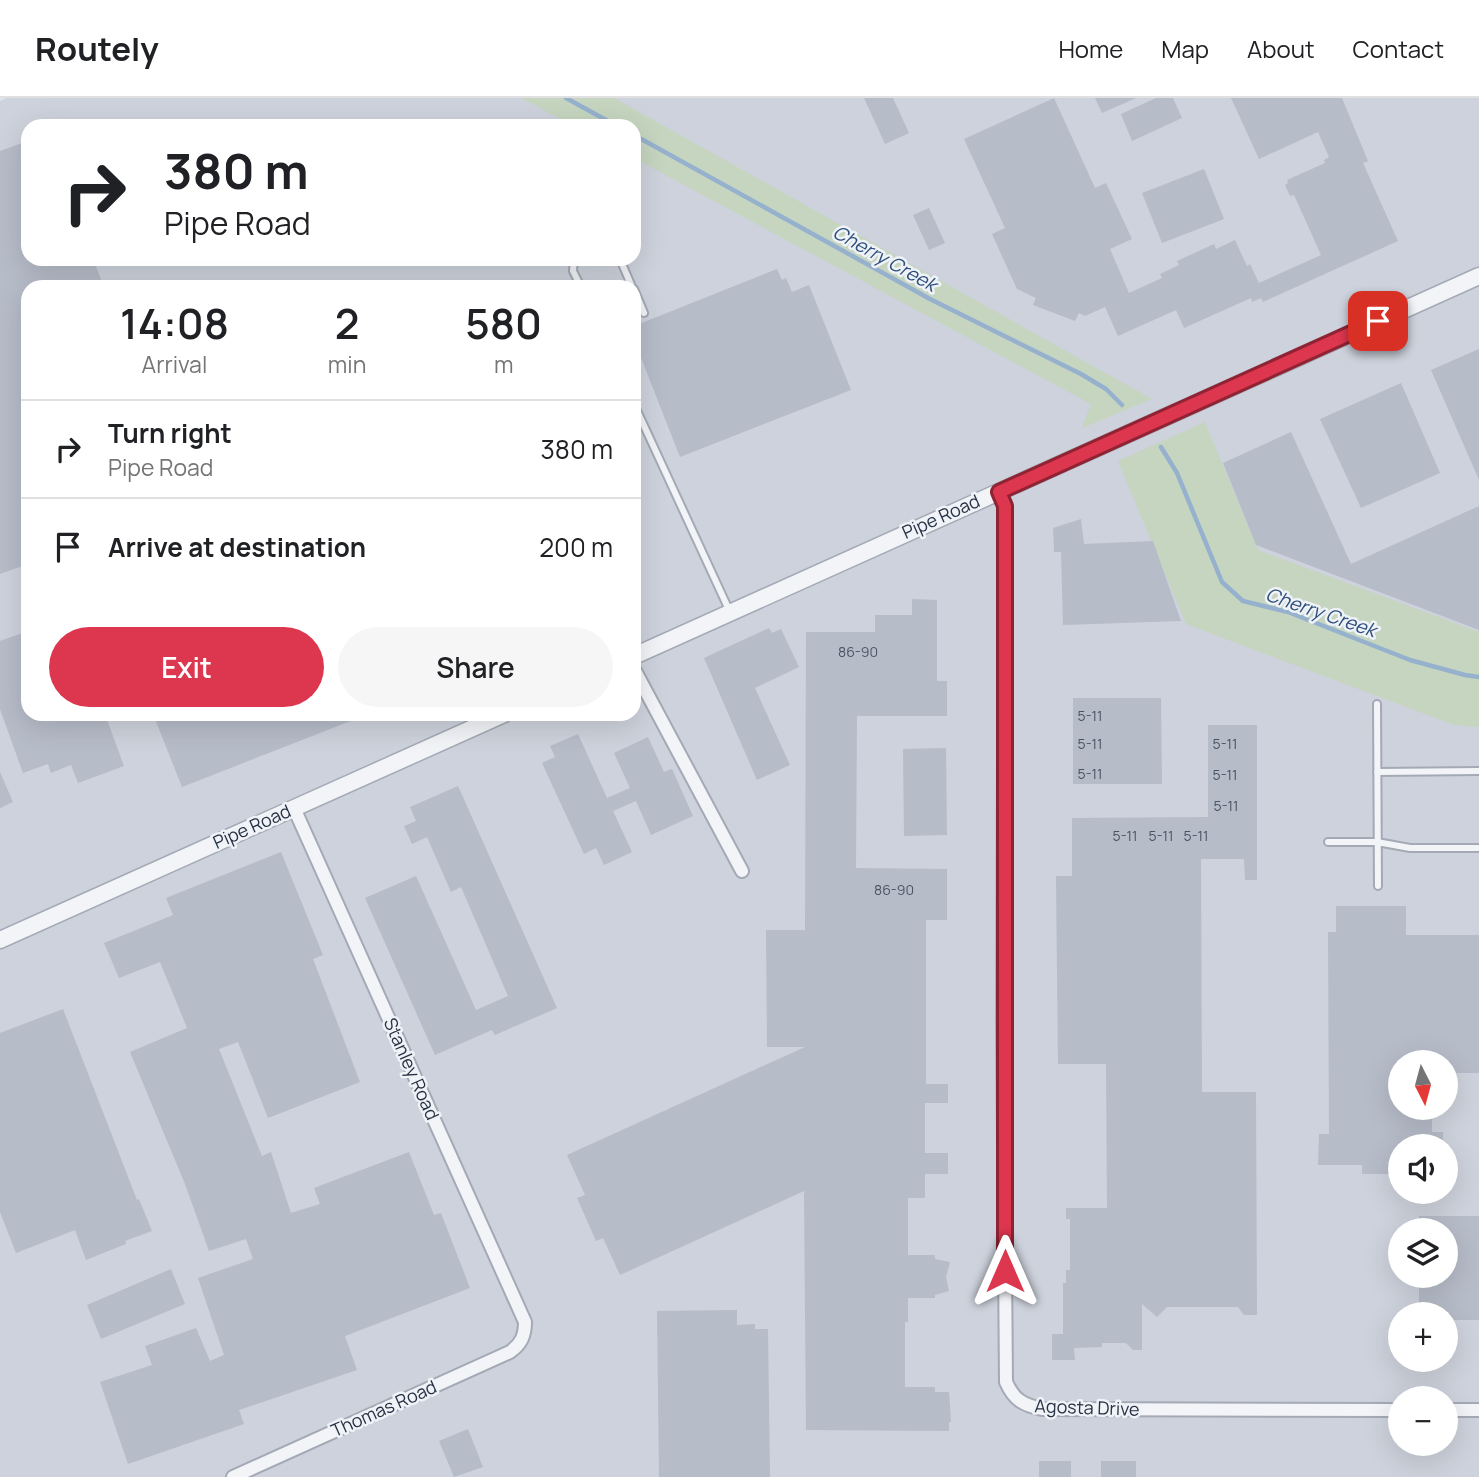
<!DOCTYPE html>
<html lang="en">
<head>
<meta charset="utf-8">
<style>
	:root { --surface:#fff; --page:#f6f6f6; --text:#202124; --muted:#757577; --line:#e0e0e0; --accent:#dd364f }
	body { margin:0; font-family:Manrope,sans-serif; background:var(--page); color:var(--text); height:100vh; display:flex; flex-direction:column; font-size:26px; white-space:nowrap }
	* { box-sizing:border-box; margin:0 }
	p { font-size:23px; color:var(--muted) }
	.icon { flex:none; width:38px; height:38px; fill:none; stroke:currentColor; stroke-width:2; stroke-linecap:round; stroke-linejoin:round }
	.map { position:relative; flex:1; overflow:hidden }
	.side { position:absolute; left:21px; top:182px; width:620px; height:441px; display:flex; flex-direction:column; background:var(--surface); border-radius:21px; box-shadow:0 7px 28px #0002 }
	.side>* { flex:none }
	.hud { position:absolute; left:21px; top:21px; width:620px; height:147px; border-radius:21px; box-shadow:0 7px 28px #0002; background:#fff; color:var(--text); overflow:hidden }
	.needle { width:46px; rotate:174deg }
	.tools { position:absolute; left:1388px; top:952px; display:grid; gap:14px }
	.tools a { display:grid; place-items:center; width:70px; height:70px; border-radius:50%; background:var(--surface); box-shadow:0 7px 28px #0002; font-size:35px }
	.pin { position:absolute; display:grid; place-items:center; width:60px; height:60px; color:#fff; margin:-30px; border-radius:14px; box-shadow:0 4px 10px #0006 }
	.me { position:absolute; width:77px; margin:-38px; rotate:0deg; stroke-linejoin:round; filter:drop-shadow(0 0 5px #0008) }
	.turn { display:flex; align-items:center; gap:24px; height:147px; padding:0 28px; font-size:32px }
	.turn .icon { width:91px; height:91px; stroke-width:2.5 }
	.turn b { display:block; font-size:49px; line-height:60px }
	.eta { display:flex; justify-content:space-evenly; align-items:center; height:119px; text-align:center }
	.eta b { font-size:42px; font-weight:600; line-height:49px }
	.primary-button { display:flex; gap:14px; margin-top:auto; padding:14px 28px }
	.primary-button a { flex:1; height:80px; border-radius:42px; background:var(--accent); color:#fff; font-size:28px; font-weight:600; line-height:80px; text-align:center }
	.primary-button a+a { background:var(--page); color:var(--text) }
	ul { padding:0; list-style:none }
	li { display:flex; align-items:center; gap:21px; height:98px; padding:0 28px; border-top:2px solid var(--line) }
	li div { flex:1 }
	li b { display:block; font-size:26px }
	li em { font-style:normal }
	header { display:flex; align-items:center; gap:42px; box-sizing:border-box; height:98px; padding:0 35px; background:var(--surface); border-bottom:2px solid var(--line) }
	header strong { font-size:33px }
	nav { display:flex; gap:38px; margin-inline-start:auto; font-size:24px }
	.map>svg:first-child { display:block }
</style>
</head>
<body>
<header>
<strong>Routely</strong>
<nav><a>Home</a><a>Map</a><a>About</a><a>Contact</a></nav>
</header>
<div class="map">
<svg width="1479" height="1379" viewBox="0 0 1479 1379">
	<rect width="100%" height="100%" fill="#dfe3ea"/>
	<path fill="#cdd2dc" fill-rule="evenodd" d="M7,0H1479V1379H0V3ZM28,28H634V161H28ZM28,189H634V616H28ZM1400,964H1446V1010H1400ZM1400,1048H1446V1094H1400ZM1400,1132H1446V1178H1400ZM1400,1216H1446V1262H1400ZM1400,1300H1446V1346H1400Z"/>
	<path fill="#c5d5bf" d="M521,0H614L1152,301L1082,330L1091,306L634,60V28H574Z
		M1205,324L1258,452L1479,534V629L1454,627L1186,526L1118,363Z"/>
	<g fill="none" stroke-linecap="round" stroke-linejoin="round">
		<path stroke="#96b1ce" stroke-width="4.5" d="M566,0L617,28
			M634,37L930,201L1081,276L1106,291L1122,307
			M1161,349L1177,375L1222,484L1243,503L1288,514L1410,562L1465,577L1479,579"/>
	</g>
	<path fill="#b6bcc8" d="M864,0H893L909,35L885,46Z
		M1054,0L1095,90L1106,85L1132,141L1110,151L1129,195L1162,180L1160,176L1179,167L1177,163L1214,146L1216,151L1235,142L1247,168L1250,166L1259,185L1321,157L1294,97L1290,98L1285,87L1288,85L1287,82L1325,65L1324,62L1329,59L1318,34L1259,61L1231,0H1342L1368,63L1363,65L1398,143L1263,204L1261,200L1252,204L1251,200L1184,230L1176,212L1118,238L1105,209L1085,218L1079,215L1075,223L1033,207L1036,200L1017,191L992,136L1005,130L964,41Z
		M1095,0H1136L1102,15Z
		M1156,0H1173L1182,20L1132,43L1121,16Z
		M28,43V161H93L104,189H28V466L0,476V53Z
		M1204,71L1224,121L1162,145L1142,95Z
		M929,110L945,145L929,152L913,117Z
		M777,171L782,182L786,180L792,194L809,187L851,292L680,359L634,242V228Z
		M1479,251V382L1431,272Z
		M1401,285L1440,375L1361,410L1320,321Z
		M1291,334L1351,466L1479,408V532L1256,447L1223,365Z
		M1081,421L1084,446L1153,443L1181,523L1063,527L1061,454H1054L1053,430Z
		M912,501L937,502V583H947V618H857L856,770L947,771V822H926V986H948V1005H925V1055H948V1076H925V1100H908V1157H935V1161L950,1164L946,1179L949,1193L935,1197V1200H908V1224H905V1289H935V1294H949L951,1324H949V1333L806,1332L804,1093L620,1177L603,1140L596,1143L577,1100L585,1097L567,1057L805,949H767L766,832H805L806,534H875V517H912Z
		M769,530L772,535L781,531L799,569L755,590L790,667L757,682L704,560Z
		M28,533V616H105L124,668L78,685L71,667L51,675L48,666L23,675L0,611V543Z
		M1073,600H1161L1162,686H1073Z
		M153,616H366V617L182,689Z
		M1208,627H1257V782H1245L1244,761H1201L1202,994H1256L1257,1217H1244L1238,1209H1167L1157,1219L1142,1206V1252H1133L1126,1245H1102V1249L1074,1250L1075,1262H1052V1236H1063V1185H1066V1172H1070V1121H1066V1110H1107L1106,966H1058L1056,778H1072V720L1208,719Z
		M578,636L607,700L630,690L614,655L648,639L664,674L672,671L693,718L651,737L636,703L613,713L632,754L604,767L596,750L584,756L542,665L555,659L550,648Z
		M946,650L947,737L904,738L903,651Z
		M0,674L13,704L0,710Z
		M458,688L557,910L495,937L492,932L435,957L365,800L416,778L476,912L508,898L461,789L451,794L427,739L412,746L404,728L416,723L410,709Z
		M281,754L323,857L313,861L360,984L268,1020L238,944L219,951L262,1058L271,1054L291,1115L320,1106L314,1090L409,1054L434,1117L441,1115L470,1190L345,1238L357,1272L239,1312L244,1326L128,1366L100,1284L152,1267L145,1248L196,1230L210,1263L224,1257L198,1180L253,1161L246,1141L209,1153L185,1086L130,954L187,930L160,864L119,880L104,845L173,817L166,800Z
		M1336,808H1406V837H1479V975H1446V964H1400V1010H1432V1034H1443V1048H1400L1398,1076H1362V1067H1318L1319,1036H1329L1328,834H1336Z
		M63,911L137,1102L139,1101L152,1133L125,1143L126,1146L86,1162L75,1132L16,1155L0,1114V935Z
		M1419,1118H1479V1222H1446V1216H1419V1178H1446V1132H1419Z
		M171,1171L185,1206L101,1241L87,1207Z
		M737,1212V1227L755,1226V1231H768L770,1379H659L657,1213Z
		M468,1331L483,1369L454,1379L439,1343Z
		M1039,1363H1071V1379H1039Z
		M1101,1363H1136V1379H1101Z"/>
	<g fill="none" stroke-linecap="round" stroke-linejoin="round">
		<g stroke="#a4aab5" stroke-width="10">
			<path id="service" d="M574,161L573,173L581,189
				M620,161L632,189
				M634,191L644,215
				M634,306L730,514
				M1377,606L1378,788
				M1377,674L1479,673
				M1328,744H1377L1410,750H1479"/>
		</g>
		<g stroke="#a4aab5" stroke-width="16">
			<path id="minor" d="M999,394L1005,408L1003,925L1006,1284C1014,1302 1023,1307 1042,1311L1400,1312
				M634,571L742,773
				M1446,1312H1479
				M233,1379L510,1254C521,1246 525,1238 525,1224L294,710"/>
		</g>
		<g stroke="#a4aab5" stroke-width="19">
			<path id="tertiary" d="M634,558L1479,178
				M0,842L504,616"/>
		</g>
		<use href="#service" stroke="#f2f4f8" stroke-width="6"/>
		<use href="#minor" stroke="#f2f4f8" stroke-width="12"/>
		<use href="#tertiary" stroke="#f2f4f8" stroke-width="16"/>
	</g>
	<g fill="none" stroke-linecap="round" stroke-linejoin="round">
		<g stroke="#902333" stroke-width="18">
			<path id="route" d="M1005,1173V408L999,394L1378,223"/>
		</g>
		<use href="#route" stroke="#dd364f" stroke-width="12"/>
	</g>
	<g text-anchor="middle" stroke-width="5" stroke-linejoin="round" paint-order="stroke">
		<g font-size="14" fill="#4a5464">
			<text x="858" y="559">86-90</text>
			<text x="1090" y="623">5-11</text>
			<text x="1090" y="651">5-11</text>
			<text x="1225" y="651">5-11</text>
			<text x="1090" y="681">5-11</text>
			<text x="1225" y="682">5-11</text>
			<text x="1226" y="713">5-11</text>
			<text x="1125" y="743">5-11</text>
			<text x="1161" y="743">5-11</text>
			<text x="1196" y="743">5-11</text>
			<text x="894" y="797">86-90</text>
		</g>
		<g font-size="18" fill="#263143" stroke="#eff2f7">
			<text transform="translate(941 419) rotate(-24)" y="6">Pipe Road</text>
			<text transform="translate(252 729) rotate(-24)" y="6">Pipe Road</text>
			<text transform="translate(411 971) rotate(66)" y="6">Stanley Road</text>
			<text transform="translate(1087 1310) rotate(2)" y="6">Agosta Drive</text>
			<text transform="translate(384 1311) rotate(-24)" y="6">Thomas Road</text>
		</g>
		<g font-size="19" font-style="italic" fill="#2c4f7c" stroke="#eff2f7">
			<text transform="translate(885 160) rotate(29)" y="7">Cherry Creek</text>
			<text transform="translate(1321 514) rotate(19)" y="7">Cherry Creek</text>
		</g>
	</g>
</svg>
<div class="tools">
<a><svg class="needle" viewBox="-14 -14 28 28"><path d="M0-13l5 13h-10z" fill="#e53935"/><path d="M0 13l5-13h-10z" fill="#757577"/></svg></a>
<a><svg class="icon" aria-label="sound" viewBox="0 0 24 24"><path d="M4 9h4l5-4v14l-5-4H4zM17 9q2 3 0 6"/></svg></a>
<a><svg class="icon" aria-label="layers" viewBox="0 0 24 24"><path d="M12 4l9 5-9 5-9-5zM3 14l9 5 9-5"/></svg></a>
<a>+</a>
<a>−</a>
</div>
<div class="pin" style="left:1378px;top:223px;background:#d93025"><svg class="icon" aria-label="arrive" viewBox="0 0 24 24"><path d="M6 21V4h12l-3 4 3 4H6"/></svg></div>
<svg class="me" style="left:1005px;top:1173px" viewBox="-20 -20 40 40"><path d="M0-17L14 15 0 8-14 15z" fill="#dd364f" stroke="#fff" stroke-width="4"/></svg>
<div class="hud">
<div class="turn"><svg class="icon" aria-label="right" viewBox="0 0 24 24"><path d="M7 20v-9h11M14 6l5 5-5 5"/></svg><div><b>380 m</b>Pipe Road</div></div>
</div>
<section class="side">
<div class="eta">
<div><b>14:08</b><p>Arrival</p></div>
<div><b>2</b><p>min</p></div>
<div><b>580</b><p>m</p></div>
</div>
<ul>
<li><svg class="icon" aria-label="right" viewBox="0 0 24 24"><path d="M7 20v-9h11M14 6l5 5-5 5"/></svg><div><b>Turn right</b><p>Pipe Road</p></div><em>380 m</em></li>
<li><svg class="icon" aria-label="arrive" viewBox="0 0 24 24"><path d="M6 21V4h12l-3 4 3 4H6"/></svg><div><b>Arrive at destination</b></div><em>200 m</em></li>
</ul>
<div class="primary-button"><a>Exit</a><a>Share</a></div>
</section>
</div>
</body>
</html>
